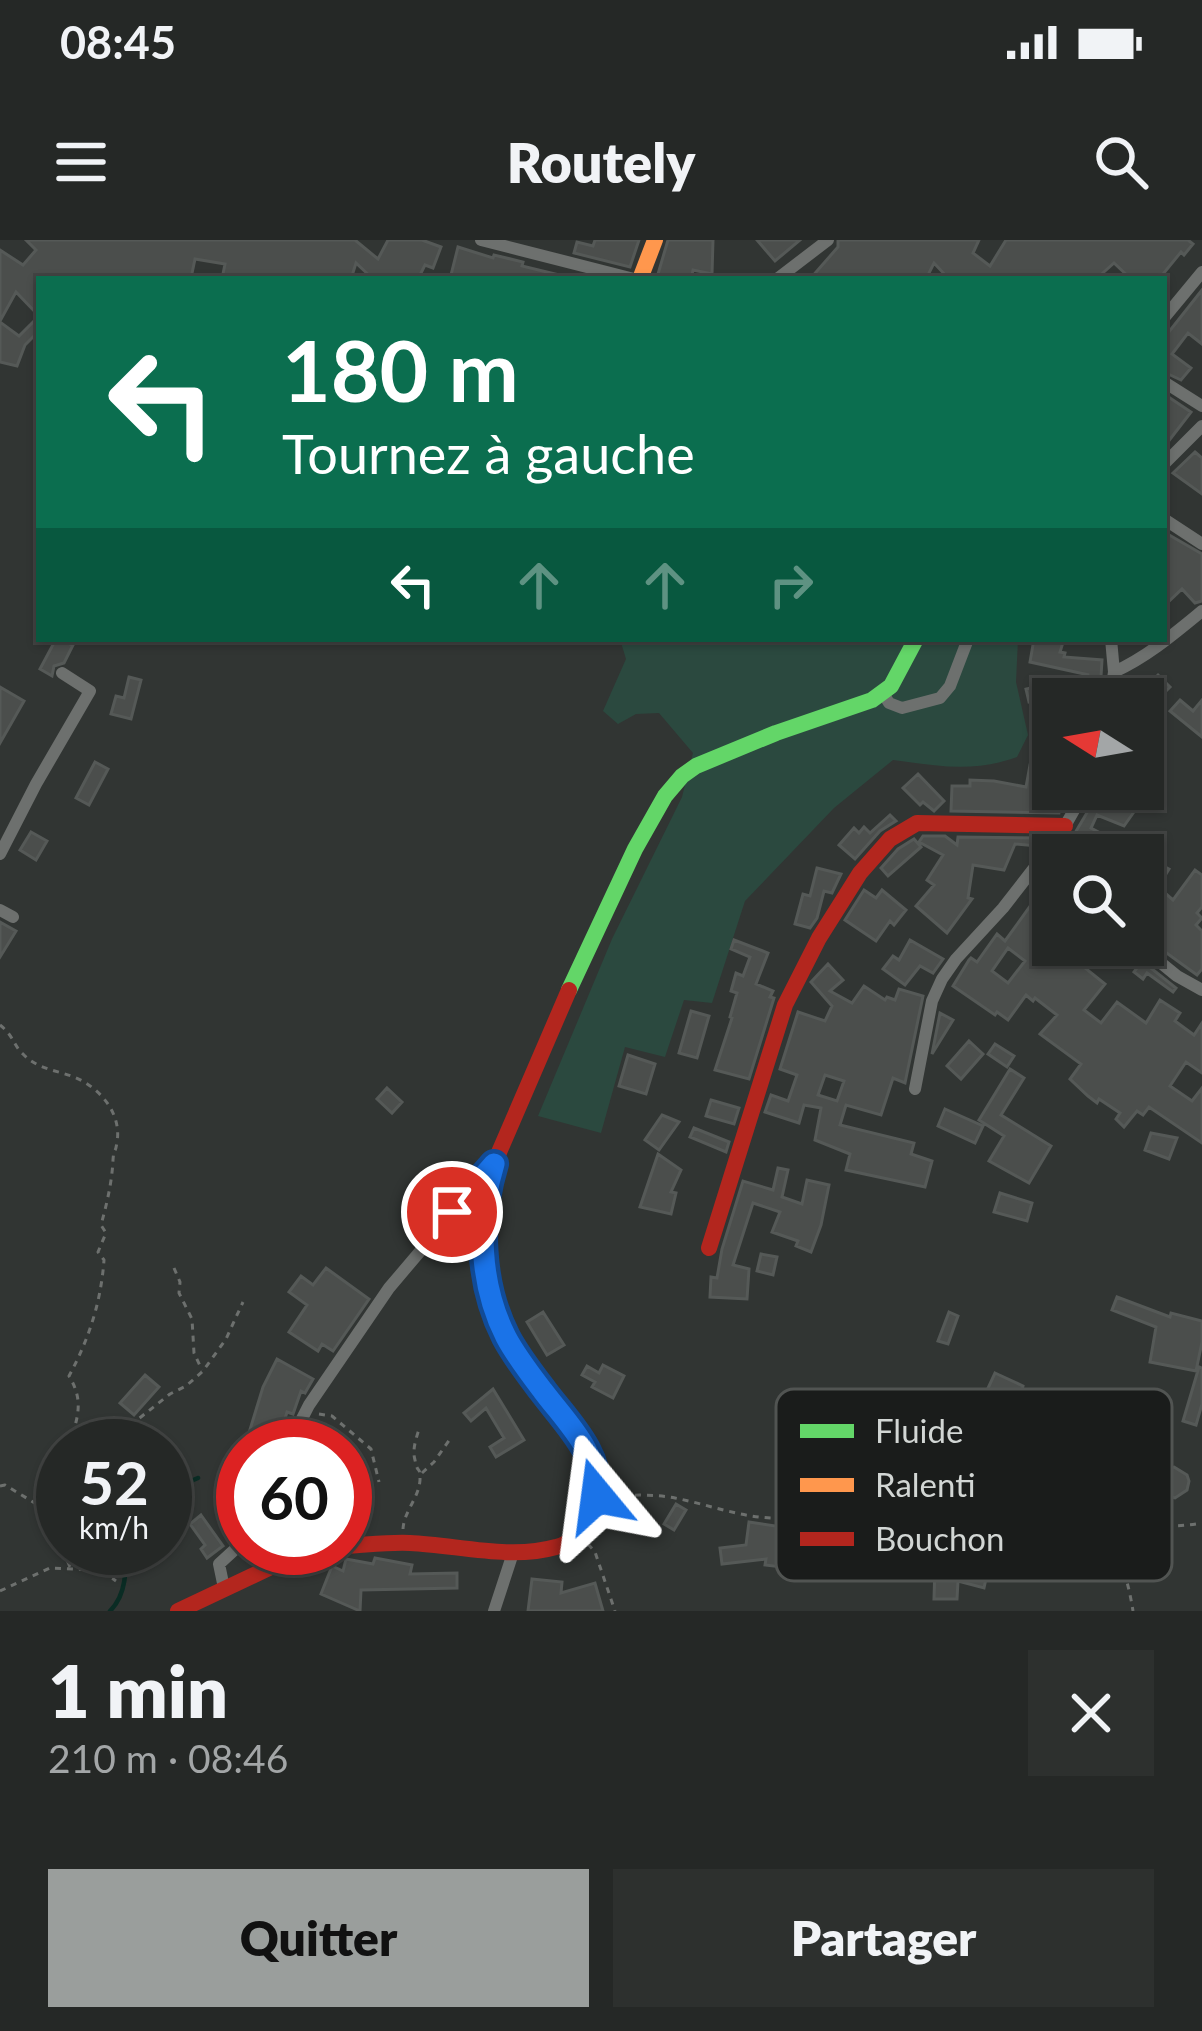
<!DOCTYPE html>
<html lang="fr">
<head>
<meta charset="utf-8">
<style>
	:root { --surface:#252826; --page:#2d302e; --text:#f1f3f6; --muted:#a3a6a7; --line:#424443; --accent:#9a9e9c }
	body { margin:0; font-family:Lato,sans-serif; background:var(--page); color:var(--text); height:100vh; display:flex; flex-direction:column; font-size:45px; white-space:nowrap }
	* { box-sizing:border-box; margin:0 }
	p { font-size:39px; color:var(--muted) }
	.icon { flex:none; width:66px; height:66px; fill:none; stroke:currentColor; stroke-width:2; stroke-linecap:round; stroke-linejoin:round }
	.map { position:relative; height:1371px; overflow:hidden }
	.sheet { display:flex; flex-direction:column; background:var(--surface); flex:1 }
	.sheet>* { flex:none }
	.top-card { position:absolute; left:36px; top:36px; width:1131px; height:366px; border-radius:0px; box-shadow:0 3px 9px #0004,0 0 0 3px var(--line); background:#0b6e4f; color:#fff; overflow:hidden }
	.needle { width:78px; rotate:281deg }
	.tools { position:absolute; left:1032px; top:438px; display:grid; gap:24px }
	.tools a { display:grid; place-items:center; width:132px; height:132px; border-radius:0px; background:var(--surface); box-shadow:0 3px 9px #0004,0 0 0 3px var(--line); font-size:60px }
	.speed { position:absolute; left:36px; top:1179px; display:flex; gap:24px; font-size:60px; font-weight:700; text-align:center }
	.speed>* { display:grid; place-content:center; width:156px; height:156px; border-radius:50%; background:var(--surface); box-shadow:0 3px 9px #0004,0 0 0 3px var(--line); line-height:1 }
	.speed small { font-size:30px; font-weight:400 }
	.speed .limit { border:18px solid #d22; background:#fff; color:#111 }
	.pin { position:absolute; display:grid; place-items:center; width:102px; height:102px; color:#fff; margin:-51px; border:6px solid #fff; border-radius:50%; box-shadow:0 3px 12px #0007 }
	.me { position:absolute; width:132px; margin:-66px; rotate:344deg; stroke-linejoin:round; filter:drop-shadow(0 0 9px #0008) }
	.turn { display:flex; align-items:center; gap:42px; height:252px; padding:0 48px; font-size:54px }
	.turn .icon { width:156px; height:156px; stroke-width:2.5 }
	.turn b { display:block; font-size:84px; line-height:102px }
	.lanes { display:flex; align-items:center; height:114px; padding:0 48px; background:#0003; justify-content:center; gap:60px; direction:ltr }
	.lanes .off { opacity:.35 }
	.round { display:grid; place-items:center; flex:none; width:126px; height:126px; border-radius:0px; background:var(--page) }
	.head { display:flex; align-items:center; justify-content:space-between; height:204px; padding:0 48px }
	h1 { font-size:72px; font-weight:800; line-height:90px }
	.cta { display:flex; gap:24px; margin-top:auto; padding:24px 48px }
	.cta a { flex:1; height:138px; border-radius:0px; background:var(--accent); color:#111; font-size:48px; font-weight:800; line-height:138px; text-align:center }
	.cta a+a { background:var(--page); color:var(--text) }
	.status { display:flex; justify-content:space-between; align-items:center; height:84px; padding:0 60px; background:var(--surface); direction:ltr }
	.status svg { height:33px; fill:currentColor }
	header { display:flex; justify-content:space-between; align-items:center; height:156px; padding:0 48px; background:var(--surface); font-size:54px; font-weight:800 }
	.map>svg:first-child { display:block }
</style>
</head>
<body>
<div class="status"><b>08:45</b><svg viewBox="0 0 49 12"><path d="M0 12V9h3v3zM5 12V6h3v6zM10 12V3h3v9zM15 12V0h3v12zM26 1h20v11H26zM47 4h2v5h-2z"/></svg></div>
<header><svg class="icon" aria-label="menu" viewBox="0 0 24 24"><path d="M4 6h16M4 12h16M4 18h16"/></svg>Routely<svg class="icon" aria-label="search" viewBox="0 0 24 24"><circle cx="10" cy="10" r="6"/><path d="M15 15l6 6"/></svg></header>
<div class="map">
<svg width="1202" height="1371" viewBox="0 0 1202 1371">
	<rect width="100%" height="100%" fill="#313533"/>
	<path fill="#2b493f" d="M620,399H1018L1016,442L1028,495L1017,517C973,533 938,526 893,520L834,568L745,661L712,763L684,760L665,817L625,807L601,893L538,876L612,699L682,557L693,513L659,473L636,474L618,484L603,471L626,419Z"/>
	<g fill="none" stroke-linecap="round" stroke-linejoin="round">
		<path stroke="#0a2c24" stroke-width="4.5" d="M165,1252L198,1238
			M110,1371C127,1354 126,1330 125,1308"/>
	</g>
	<path fill="#4b4e4c" stroke="#555957" stroke-width="3" fill-rule="evenodd" d="M26,0H355L378,19L388,0H422L441,7L433,28L425,25L418,39H373L356,23L351,39H241L223,34L225,24L195,19L191,38L180,36L178,39H39V76L16,52L0,81V10L23,25L36,10Z
		M595,0H639L630,27L574,13L577,2L593,6Z
		M668,0H713L712,34L693,30L691,39L658,34Z
		M757,0H800L775,21Z
		M838,0H979L973,13L990,26L1006,0H1188L1193,4L1184,15L1181,12L1159,39H1131L1114,23L1096,39H949L934,23L926,39H810L838,7Z
		M458,7L493,18L494,15L523,22L522,26L559,35V39H450Z
		M1202,50V104L1188,93L1172,114L1191,128L1181,140L1164,132V98Z
		M39,76V91L25,105L17,126L0,122V82L19,96Z
		M1164,154L1191,172L1164,207Z
		M1195,212L1202,218V254L1173,233Z
		M1164,292L1202,314V361L1195,363L1182,349L1164,366Z
		M56,399L73,405L64,423L54,426L52,436L40,429Z
		M1034,399H1064L1060,412L1065,413L1064,417L1102,420L1100,453L1086,451V447L1059,443L1089,435L1030,422Z
		M1158,435L1170,447L1162,455L1158,451L1150,461L1140,453Z
		M129,437L141,440L131,479L111,474L116,456L124,458Z
		M1055,442L1058,456L1050,458L1053,470V500L1049,501L1039,460L1029,462L1026,449Z
		M0,447L24,461L0,503Z
		M1180,460L1193,471L1202,460V497L1170,471Z
		M95,522L108,529L89,565L76,558Z
		M1030,525L1053,529V549H1064L1059,573L951,571L952,546H970V540L994,541L1026,547Z
		M918,534L944,561L934,571L923,562L920,565L903,548Z
		M1101,549H1121L1141,562L1124,586L1097,575L1091,588L1121,604L1132,615H1062Z
		M890,575L896,581L880,591L855,619L839,605L854,588L859,593L864,587L870,593Z
		M31,592L47,601L36,620L20,610Z
		M923,596H945L957,605L958,597L1043,598L1037,606L1015,604L1004,630L973,625L968,658L972,659L947,693L916,666L934,645L927,640L943,615L919,602Z
		M914,599L921,607L888,636L881,628L898,609Z
		M1152,620L1169,629L1158,647L1173,660L1195,630L1202,635V667L1197,673L1202,678L1196,685L1202,691V729L1197,735L1143,696V645Z
		M817,628L841,634L832,653L824,651L817,678L810,688L795,684L803,654L810,656Z
		M864,650L876,658L882,650L906,670L894,685L890,681L876,701L845,680Z
		M1041,651L1039,664L1053,674V705H1110L1080,724L1105,744L1084,770L1101,783L1117,762L1146,783L1160,760L1180,773L1175,781L1194,795L1202,783V833L1186,822L1170,846L1192,861L1202,848V903L1149,867L1143,875L1137,871L1124,887L1116,879L1120,873L1099,859L1097,863L1088,856L1070,839L1081,824L1040,794L1057,775L1035,758L1033,761L1026,755L1008,780L997,772L995,775L953,746L969,720L971,718L977,722L997,694L1005,701ZM1008,708L1025,721L1008,743L992,731Z
		M0,682L16,691L0,717Z
		M734,700L768,713L756,744L773,751L770,757L774,758L749,839L715,830L732,778L730,777L737,753L731,751L736,733L743,736L750,717L731,709Z
		M910,700L943,719L933,733L920,726L905,745L883,729L893,716L899,720Z
		M1142,721L1176,748L1173,752L1147,733L1143,739L1134,732Z
		M828,724L843,740L830,751L852,763L864,746L885,760L887,757L895,760L899,749L923,756L905,843L893,838L881,875L846,865L840,885L914,903L911,914L932,921L925,947L846,930L850,914L815,900L821,868L804,865L799,883L765,872L771,855L788,861L797,835L780,829L798,772L825,781L832,766L811,742ZM825,835L844,841L837,861L818,855Z
		M691,771L709,776L697,818L679,813Z
		M940,773L953,780L932,814Z
		M969,801L983,814L961,839L947,826Z
		M995,804L1014,816L1007,827L988,814Z
		M628,815L655,824L646,854L619,846Z
		M1010,829L1024,838L1001,875L1051,906L1029,943L989,921L1004,896L979,880Z
		M387,848L402,862L392,873L377,859Z
		M711,860L739,868L734,884L706,876Z
		M945,869L983,886L975,903L938,886Z
		M662,875L679,882L659,910L645,900Z
		M694,888L729,902L726,912L690,897Z
		M1151,893L1177,898L1169,919L1145,910Z
		M658,914L681,930L671,952L676,953L671,974L640,967Z
		M778,928L788,930L782,957L802,964L807,940L829,945L821,985L811,1012L796,1006L798,1001L772,992L780,972L753,963L733,1025L749,1029L747,1059L710,1057L711,1037L717,1038L722,1009L743,941L773,950Z
		M1000,953L1032,963L1027,981L994,972Z
		M761,1014L777,1017L773,1035L757,1031Z
		M326,1028L369,1059L333,1111L322,1104L318,1111L289,1092L307,1065L289,1052L301,1036L313,1045Z
		M1117,1057L1170,1077L1171,1073L1202,1081V1102L1196,1131L1150,1122L1156,1087L1112,1070Z
		M543,1072L564,1105L547,1115L527,1082Z
		M949,1072L958,1076L948,1104L938,1101Z
		M277,1119L313,1139L305,1153L301,1151L293,1174L287,1172L277,1206H245L263,1147Z
		M603,1125L624,1136L613,1158L592,1147L595,1142L582,1135L587,1126L599,1133Z
		M1199,1127L1202,1128V1164L1196,1185L1183,1181Z
		M995,1133L1023,1146L1022,1150L1038,1156L1030,1180L1011,1172L1016,1162L997,1153L992,1163L983,1159Z
		M145,1135L159,1147L134,1175L120,1163Z
		M493,1149L524,1200L496,1217L490,1207L504,1198L486,1168L471,1181L464,1173Z
		M1174,1227L1187,1235L1189,1241L1187,1250L1175,1258L1157,1254L1160,1236L1166,1229Z
		M676,1264L686,1270L674,1290L664,1284Z
		M201,1275L223,1306L207,1318L201,1309L205,1305L190,1284Z
		M960,1280L1010,1289L1001,1337L987,1334L984,1348L958,1341L957,1359H934L935,1326L940,1309L961,1317L991,1323L996,1298L957,1291Z
		M749,1282L782,1287L779,1307L810,1311L808,1330L765,1325L766,1319L722,1324L720,1308L746,1305Z
		M375,1318L412,1325L410,1334L457,1333V1348L361,1350L360,1371L321,1354L332,1326L343,1331L346,1319L373,1324Z
		M532,1339L562,1342L561,1353L595,1343L603,1371H528Z"/>
	<g fill="none" stroke-linecap="round" stroke-linejoin="round">
		<path stroke="#6d706e" stroke-width="3" stroke-dasharray="6 6" stroke-linecap="butt" d="M0,785C14,796 13,805 23,814C37,829 56,830 74,837C99,847 122,873 117,902C115,916 114,906 113,920C112,942 107,963 101,985L106,993L98,1012L104,1020C101,1062 89,1099 69,1136C85,1162 77,1179 69,1206
			M174,1028L180,1042L179,1053L192,1079L194,1113L202,1130
			M319,1174L332,1176L371,1209L379,1242
			M134,1206V1200L127,1188L170,1154L186,1146L203,1131L226,1099L243,1062
			M1104,1220L1124,1201C1163,1208 1145,1232 1154,1258C1156,1265 1161,1270 1164,1277L1157,1287
			M422,1233L434,1222L450,1199
			M0,1246L5,1245L38,1265L45,1285L62,1308L70,1327
			M887,1251L896,1243L913,1237L933,1199L973,1206L977,1199L1006,1219L1042,1226L1059,1236L1069,1248L1066,1261L1068,1271
			M611,1256C632,1255 654,1254 675,1258C711,1265 747,1280 784,1278C831,1276 872,1247 919,1250C964,1253 1012,1259 1056,1269C1106,1279 1151,1292 1202,1283
			M868,1259C890,1275 914,1302 942,1303L958,1274L967,1268L974,1256
			M39,1263L63,1220
			M1103,1279L1118,1260L1106,1244L1103,1221L1098,1220C1080,1248 1105,1287 1117,1313C1125,1331 1130,1352 1133,1371
			M403,1289C404,1271 419,1258 420,1240C420,1224 418,1236 415,1220C412,1210 416,1199 419,1189
			M588,1304L595,1312L615,1371
			M101,1329L107,1308
			M0,1351L50,1328L101,1330L116,1341"/>
		<path stroke="#6d706e" stroke-width="12" d="M481,0L634,39
			M777,39L828,0
			M1164,78L1202,32
			M1164,142L1202,166
			M1164,224L1202,186
			M1164,279L1202,304
			M1114,432C1147,417 1174,394 1202,371
			M883,453L889,463L902,468L940,458L950,446L968,399
			M1110,459L1114,432L1111,399
			M0,614L36,544L90,451L62,433
			M1038,623L1053,636
			M0,670L13,677
			M1139,705L1177,736L1202,750
			M915,849L932,761L942,739L956,719L1003,668L1038,623L1065,586L1086,549
			M288,1206L309,1165L389,1048L490,929
			M224,1348L219,1324L243,1302
			M494,1371L513,1313"/>
		<path stroke="#63d668" stroke-width="16" d="M569,750L635,609L665,556L682,536L696,526L776,493L872,460L891,446L916,399"/>
		<path stroke="#ff974d" stroke-width="16" d="M640,39L655,0"/>
		<path stroke="#b3261e" stroke-width="16" d="M709,1008L785,765L819,698L860,633L890,599L917,583L1065,586
			M345,1306C366,1305 388,1302 410,1303C457,1305 510,1320 556,1307C570,1304 584,1291 589,1278C593,1266 599,1255 598,1242C595,1196 527,1136 506,1095C479,1043 477,978 494,924L569,750
			M178,1371L271,1327L332,1308"/>
	</g>
	<g fill="none" stroke-linecap="round" stroke-linejoin="round">
		<g stroke="#114b97" stroke-width="30">
			<path id="route" d="M452,972L494,924C477,979 479,1044 506,1097C516,1116 530,1134 543,1151C567,1183 600,1213 597,1256"/>
		</g>
		<use href="#route" stroke="#1a73e8" stroke-width="21"/>
	</g>
	<rect x="776" y="1149" width="396" height="192" rx="18" fill="#1a1c1b" stroke="#515452" stroke-width="3"/>
	<rect x="800" y="1184" width="54" height="14" fill="#63d668"/>
	<rect x="800" y="1238" width="54" height="14" fill="#ff974d"/>
	<rect x="800" y="1292" width="54" height="14" fill="#b3261e"/>
	<g font-size="33" fill="#d2d6d4">
		<text x="875" y="1203">Fluide</text>
		<text x="875" y="1257">Ralenti</text>
		<text x="875" y="1311">Bouchon</text>
	</g>
</svg>
<div class="tools">
<a><svg class="needle" viewBox="-14 -14 28 28"><path d="M0-13l5 13h-10z" fill="#e53935"/><path d="M0 13l5-13h-10z" fill="#a3a6a7"/></svg></a>
<a><svg class="icon" aria-label="search" viewBox="0 0 24 24"><circle cx="10" cy="10" r="6"/><path d="M15 15l6 6"/></svg></a>
</div>
<div class="speed"><div>52<small>km/h</small></div><div class="limit">60</div></div>
<div class="pin" style="left:452px;top:972px;background:#d93025"><svg class="icon" aria-label="arrive" viewBox="0 0 24 24"><path d="M6 21V4h12l-3 4 3 4H6"/></svg></div>
<svg class="me" style="left:597px;top:1256px" viewBox="-20 -20 40 40"><path d="M0-17L14 15 0 8-14 15z" fill="#1a73e8" stroke="#fff" stroke-width="4"/></svg>
<div class="top-card">
<div class="turn"><svg class="icon" aria-label="left" viewBox="0 0 24 24"><path d="M17 20v-9H6M10 6l-5 5 5 5"/></svg><div><b>180 m</b>Tournez à gauche</div></div>
<div class="lanes"><svg class="icon" aria-label="left" viewBox="0 0 24 24"><path d="M17 20v-9H6M10 6l-5 5 5 5"/></svg><svg class="icon off" aria-label="ahead" viewBox="0 0 24 24"><path d="M12 20V5M6 11l6-6 6 6"/></svg><svg class="icon off" aria-label="ahead" viewBox="0 0 24 24"><path d="M12 20V5M6 11l6-6 6 6"/></svg><svg class="icon off" aria-label="right" viewBox="0 0 24 24"><path d="M7 20v-9h11M14 6l5 5-5 5"/></svg></div>
</div>
</div>
<section class="sheet">
<div class="head"><div><h1>1 min</h1><p>210 m · 08:46</p></div><a class="round"><svg class="icon" aria-label="close" viewBox="0 0 24 24"><path d="M6 6l12 12M18 6L6 18"/></svg></a></div>
<div class="cta"><a>Quitter</a><a>Partager</a></div>
</section>
</body>
</html>
